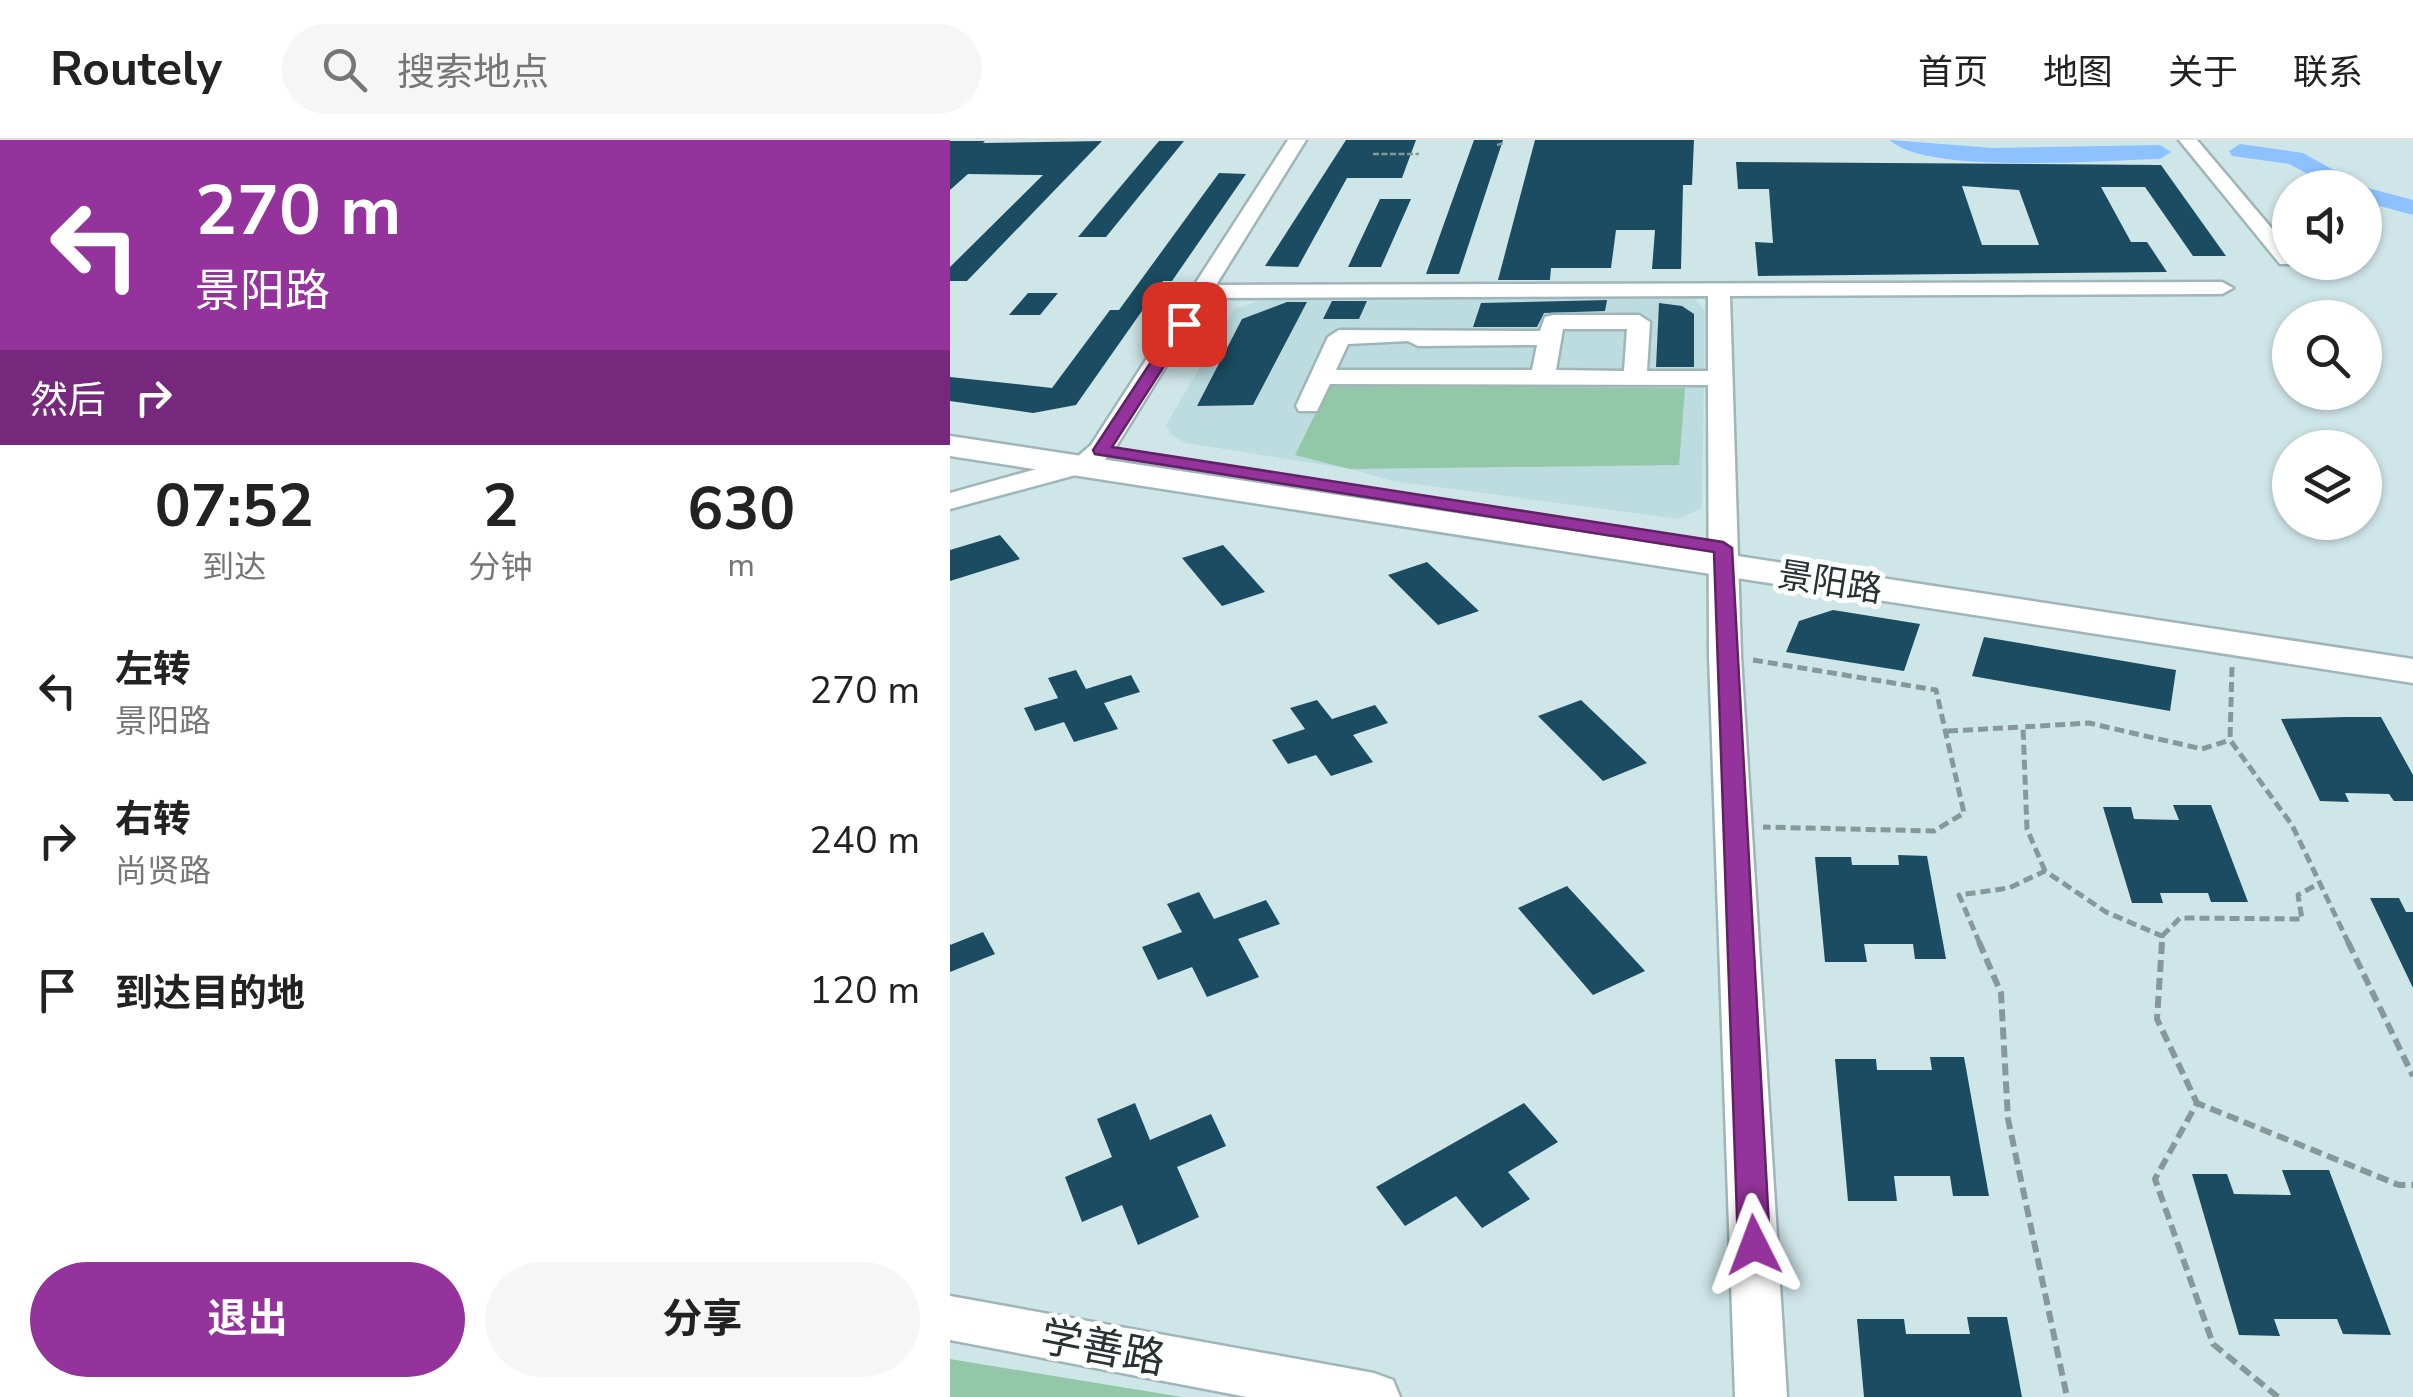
<!DOCTYPE html>
<html lang="zh">
<head>
<meta charset="utf-8">
<style>
	:root { --surface:#fff; --page:#f6f6f6; --text:#222; --muted:#767676; --line:#e0e0e0; --accent:#94339b }
	body { margin:0; font-family:"Nunito Sans","Noto Sans SC",sans-serif; background:var(--page); color:var(--text); height:100vh; display:flex; flex-direction:column; font-size:38px; white-space:nowrap }
	* { box-sizing:border-box; margin:0 }
	p { font-size:32px; color:var(--muted) }
	.icon { flex:none; width:55px; height:55px; fill:none; stroke:currentColor; stroke-width:2; stroke-linecap:round; stroke-linejoin:round }
	.map { position:relative; flex:1; overflow:hidden }
	.drawer { display:flex; flex-direction:column; background:var(--surface); width:950px }
	.drawer>* { flex:none }
	.guide { background:#94339b; color:#fff; overflow:hidden }
	.buttons { position:absolute; left:1322px; top:30px; display:grid; gap:20px }
	.buttons a { display:grid; place-items:center; width:110px; height:110px; border-radius:50%; background:var(--surface); box-shadow:0 2px 8px #0004; font-size:50px }
	.pin { position:absolute; display:grid; place-items:center; width:85px; height:85px; color:#fff; margin:-42px; border-radius:20px; box-shadow:0 5px 15px #0006 }
	.me { position:absolute; width:110px; margin:-55px; rotate:357deg; stroke-linejoin:round; filter:drop-shadow(0 0 8px #0008) }
	.turn { display:flex; align-items:center; gap:35px; height:210px; padding:0 30px; font-size:45px }
	.turn .icon { width:130px; height:130px; stroke-width:2.5 }
	.turn b { display:block; font-size:70px; line-height:85px }
	.then { display:flex; align-items:center; height:95px; padding:0 30px; background:#0003; gap:20px; font-size:38px }
	.eta { display:flex; justify-content:space-evenly; align-items:center; height:170px; text-align:center }
	.eta b { font-size:60px; font-weight:700; line-height:70px }
	.cta { display:flex; gap:20px; margin-top:auto; padding:20px 30px }
	.cta a { flex:1; height:115px; border-radius:60px; background:var(--accent); color:#fff; font-size:40px; font-weight:700; line-height:115px; text-align:center }
	.cta a+a { background:var(--page); color:var(--text) }
	ul { padding:0; list-style:none }
	li { display:flex; align-items:center; gap:30px; height:150px; padding:0 30px }
	li div { flex:1 }
	li b { display:block; font-size:38px }
	li em { font-style:normal }
	header { display:flex; align-items:center; gap:60px; box-sizing:border-box; height:140px; padding:0 50px; background:var(--surface); border-bottom:2px solid var(--line) }
	header strong { font-size:48px }
	nav { display:flex; gap:55px; margin-inline-start:auto; font-size:35px }
	.search { width:700px; height:90px; background:var(--page); display:flex; align-items:center; gap:25px; box-sizing:border-box; padding:0 35px; border-radius:55px; color:var(--muted); font-size:38px }
	main { display:flex; flex:1; min-height:0 }
	.map>svg:first-child { display:block }
</style>
</head>
<body>
<header>
<strong>Routely</strong>
<div class="search"><svg class="icon" aria-label="search" viewBox="0 0 24 24"><circle cx="10" cy="10" r="6"/><path d="M15 15l6 6"/></svg>搜索地点</div>
<nav><a>首页</a><a>地图</a><a>关于</a><a>联系</a></nav>
</header>
<main>
<section class="drawer">
<div class="guide">
<div class="turn"><svg class="icon" aria-label="left" viewBox="0 0 24 24"><path d="M17 20v-9H6M10 6l-5 5 5 5"/></svg><div><b>270 m</b>景阳路</div></div>
<div class="then">然后<svg class="icon" aria-label="right" viewBox="0 0 24 24"><path d="M7 20v-9h11M14 6l5 5-5 5"/></svg></div>
</div>
<div class="eta">
<div><b>07:52</b><p>到达</p></div>
<div><b>2</b><p>分钟</p></div>
<div><b>630</b><p>m</p></div>
</div>
<ul>
<li><svg class="icon" aria-label="left" viewBox="0 0 24 24"><path d="M17 20v-9H6M10 6l-5 5 5 5"/></svg><div><b>左转</b><p>景阳路</p></div><em>270 m</em></li>
<li><svg class="icon" aria-label="right" viewBox="0 0 24 24"><path d="M7 20v-9h11M14 6l5 5-5 5"/></svg><div><b>右转</b><p>尚贤路</p></div><em>240 m</em></li>
<li><svg class="icon" aria-label="arrive" viewBox="0 0 24 24"><path d="M6 21V4h12l-3 4 3 4H6"/></svg><div><b>到达目的地</b></div><em>120 m</em></li>
</ul>
<div class="cta"><a>退出</a><a>分享</a></div>
</section>
<div class="map">
<svg width="1463" height="1257" viewBox="0 0 1463 1257">
	<rect width="100%" height="100%" fill="#cfe6e9"/>
	<path fill="#bcdce0" d="M326,156L744,159L755,171L752,368L729,379L443,341L400,329L236,303L221,294L216,285L284,169Z"/>
	<path fill="#92c8a8" d="M379,246L735,248L729,325L400,329L345,315Z
		M0,1219L232,1257H0Z"/>
	<g fill="none" stroke-linecap="round" stroke-linejoin="round">
		<path fill="#8dc1ff" fill-rule="evenodd" d="M940,0L1043,8L1210,5L1221,12L1210,19C1158,20 974,35 940,0Z
			M1290,4L1353,13L1414,47L1463,60V75L1415,62V48H1384L1339,24L1282,16L1279,11Z"/>
	</g>
	<path fill="#1b4c61" fill-rule="evenodd" d="M396,0H466L452,38H397L348,127L315,126Z
		M524,0H553L509,134H476Z
		M585,0H744L742,45H733L731,129H702L705,90H666L661,128H601L600,140H548Z
		M0,1H35L33,3L152,1L17,141H0V127L93,35L18,34L0,50Z
		M209,1H234L156,97H128Z
		M786,22L1211,25L1276,116H1243L1195,47H1151L1181,102H1197L1217,132L808,136L805,102L823,103L819,49H788ZM1012,46L1069,50L1089,105H1032Z
		M269,33L296,34L222,141H213L126,265L83,273L0,261V237L102,248L160,170H169Z
		M430,59H461L431,127H398Z
		M78,153H108L90,175H59Z
		M657,160L655,171L594,173L587,187H523L531,163Z
		M382,161H417L409,179H373Z
		M337,162H357L303,265L247,266L292,179Z
		M709,163L732,166L744,174V227H706Z
		M50,395L70,419L0,441V410Z
		M273,405L315,452L272,466L232,418Z
		M477,422L529,471L488,485L438,435Z
		M883,470L970,484L954,531L836,512L849,481Z
		M1034,497L1226,530L1220,571L1022,536Z
		M126,530L136,549L181,535L190,552L154,563L168,589L124,602L114,582L85,591L74,568L108,558L98,538Z
		M367,560L382,579L425,565L438,583L403,595L423,622L381,636L366,615L338,624L322,600L355,589L340,568Z
		M631,560L697,623L653,641L588,576Z
		M1396,577H1431L1463,635V661H1444L1439,654L1395,653L1399,662L1370,661L1331,579Z
		M1223,665H1261L1298,762H1261L1258,753H1210L1213,763H1182L1153,667H1181L1184,679L1229,680Z
		M948,715L977,716L996,819H965L963,804H914L917,822H875L865,717H901L902,725H949Z
		M617,746L695,831L643,855L568,768Z
		M249,752L264,779L316,760L330,784L288,799L309,837L257,857L242,827L208,840L192,807L232,792L217,764Z
		M1420,758H1449L1456,772H1463V848Z
		M33,792L45,814L0,832V805Z
		M980,917H1014L1039,1056H1003L1000,1036H944L947,1061H898L885,919H926L927,930H982Z
		M185,963L200,1000L261,974L276,1006L227,1027L249,1077L188,1105L172,1065L132,1082L115,1037L162,1017L147,979Z
		M574,963L608,1002L558,1032L580,1059L532,1088L506,1056L455,1086L426,1047Z
		M1332,1030H1379L1441,1195L1393,1194L1387,1179H1324L1330,1196L1289,1195L1242,1034H1277L1284,1054L1341,1055Z
		M1017,1177H1057L1072,1257H914L907,1179H954L956,1194H1020Z"/>
	<g fill="none" stroke-linecap="round" stroke-linejoin="round">
		<g stroke="#9fb5b8" stroke-width="5">
			<path id="minor" d="M338,0H356L266,145L1272,142L1283,148L1272,154L780,156L791,516L837,1257H785L759,516L758,245L380,244L367,271H349L346,266L378,197L389,190L590,191L595,177L603,175H689L700,182L697,231H758V156L258,158L164,310L144,330L0,369V353L126,318L141,305ZM613,189H677L674,231L606,230ZM458,201L468,206L587,205L582,230H386L398,204Z
				M1229,0H1247L1340,110V122L1344,124H1330Z
				M0,1156L424,1233L443,1240L450,1257H297L0,1200Z"/>
		</g>
		<g stroke="#9fb5b8" stroke-width="5">
			<path id="major" d="M0,296L1463,519V543L0,316Z"/>
		</g>
		<path stroke="#87989a" stroke-width="2.5" stroke-dasharray="6 2.5" stroke-linecap="butt" d="M547,5L554,3
			M423,14H469"/>
		<path stroke="#87989a" stroke-width="5" stroke-dasharray="10 5" stroke-linecap="butt" d="M803,520L986,550L1014,673L984,691L813,687
			M1282,527L1280,600L1342,685L1399,804
			M998,591L1073,587
			M1095,731L1077,689L1073,587L1139,583L1252,609L1280,600
			M1212,796L1230,778L1352,779L1348,755L1370,743
			M1030,804L1009,755L1059,748L1095,731L1156,772L1212,796V804"/>
		<path stroke="#87989a" stroke-width="6" stroke-dasharray="12 6" stroke-linecap="butt" d="M1029,802L1051,853L1058,979L1117,1257
			M1212,802L1207,879L1247,963
			M1398,802L1463,936
			M1328,1257L1263,1204L1205,1039L1247,963L1449,1045H1463"/>
		<use href="#minor" fill="#fff" fill-rule="evenodd"/>
		<use href="#major" fill="#fff" fill-rule="evenodd"/>
	</g>
	<path fill="#94339b" stroke="#602165" stroke-width="2.5" d="M228,181L241,184L162,307L773,402L782,408L820,1105L815,1114L804,1118L793,1114L788,1105L764,412L145,314L143,310Z"/>
	<g text-anchor="middle" stroke-width="10" stroke-linejoin="round" paint-order="stroke">
		<g font-size="35" fill="#293233" stroke="#fff">
			<text transform="translate(880 442) rotate(9)" y="12">景阳路</text>
		</g>
		<g font-size="42" fill="#293233" stroke="#fff">
			<text transform="translate(153 1207) rotate(11)" y="15">学善路</text>
		</g>
	</g>
</svg>
<div class="buttons">
<a><svg class="icon" aria-label="sound" viewBox="0 0 24 24"><path d="M4 9h4l5-4v14l-5-4H4zM17 9q2 3 0 6"/></svg></a>
<a><svg class="icon" aria-label="search" viewBox="0 0 24 24"><circle cx="10" cy="10" r="6"/><path d="M15 15l6 6"/></svg></a>
<a><svg class="icon" aria-label="layers" viewBox="0 0 24 24"><path d="M12 4l9 5-9 5-9-5zM3 14l9 5 9-5"/></svg></a>
</div>
<div class="pin" style="left:234px;top:184px;background:#d93025"><svg class="icon" aria-label="arrive" viewBox="0 0 24 24"><path d="M6 21V4h12l-3 4 3 4H6"/></svg></div>
<svg class="me" style="left:804px;top:1105px" viewBox="-20 -20 40 40"><path d="M0-17L14 15 0 8-14 15z" fill="#94339b" stroke="#fff" stroke-width="4"/></svg>
</div>
</main>
</body>
</html>
